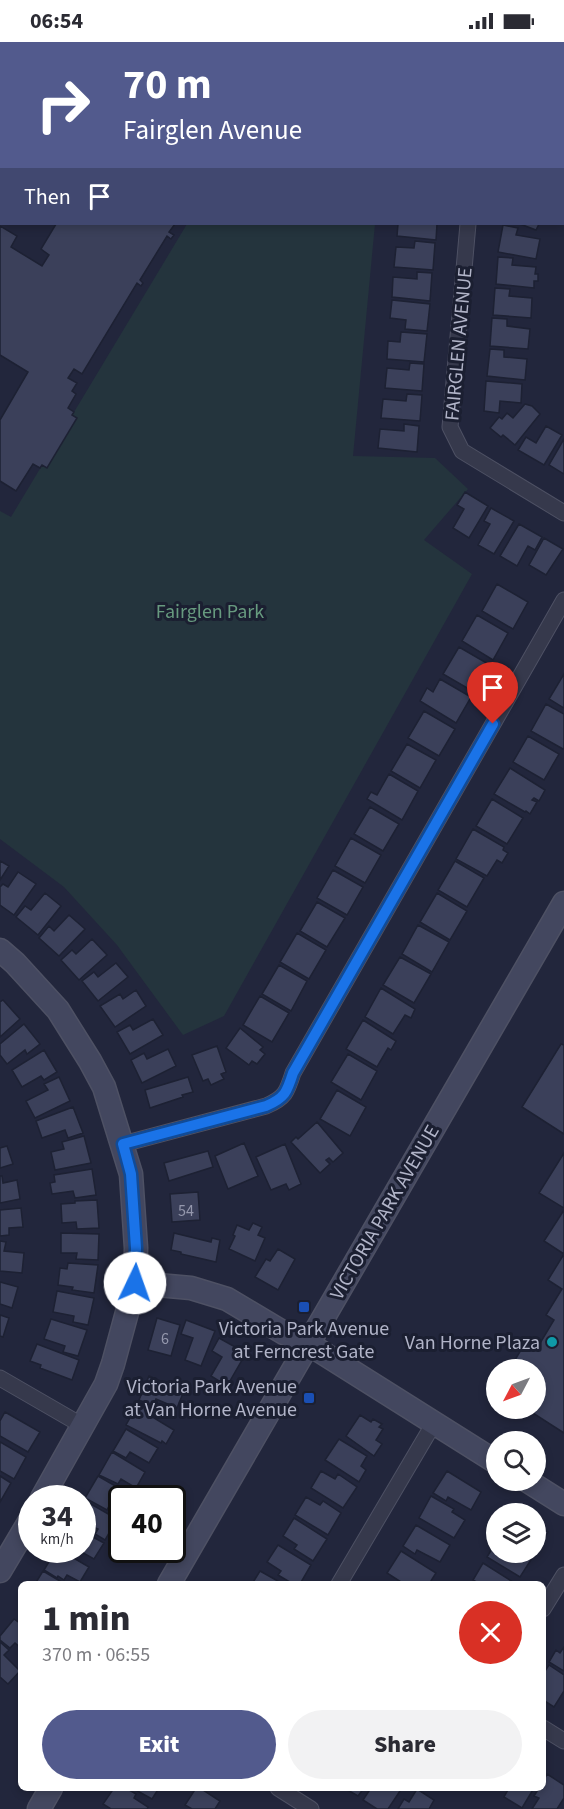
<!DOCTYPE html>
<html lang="en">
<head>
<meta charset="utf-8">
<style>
	:root { --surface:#fff; --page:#f2f2f3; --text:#2b2b33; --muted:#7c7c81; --accent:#525a8d }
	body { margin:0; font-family:"Source Sans 3",sans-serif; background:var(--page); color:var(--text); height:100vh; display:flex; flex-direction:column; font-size:22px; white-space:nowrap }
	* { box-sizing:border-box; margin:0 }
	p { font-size:20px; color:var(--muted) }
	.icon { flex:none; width:33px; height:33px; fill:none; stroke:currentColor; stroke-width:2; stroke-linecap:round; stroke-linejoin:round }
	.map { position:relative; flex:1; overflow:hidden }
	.details { position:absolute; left:18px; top:1539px; width:528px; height:210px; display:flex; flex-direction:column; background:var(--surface); border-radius:9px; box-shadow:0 3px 9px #0003 }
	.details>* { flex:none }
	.hud { position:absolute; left:0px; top:0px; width:564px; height:183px; box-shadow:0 3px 9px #0003; background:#525a8d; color:#fff; overflow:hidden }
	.needle { width:39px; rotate:229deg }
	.fabs { position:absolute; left:486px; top:1317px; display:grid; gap:12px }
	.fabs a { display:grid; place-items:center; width:60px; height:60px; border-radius:50%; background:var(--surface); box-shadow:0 3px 9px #0003; font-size:30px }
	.speed { position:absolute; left:18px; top:1443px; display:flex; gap:12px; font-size:30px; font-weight:700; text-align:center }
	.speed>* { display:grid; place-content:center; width:78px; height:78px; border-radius:50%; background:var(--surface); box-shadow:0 3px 9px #0003; line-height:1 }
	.speed small { font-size:15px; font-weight:400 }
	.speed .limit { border:3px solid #111; border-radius:9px; background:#fff; color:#111 }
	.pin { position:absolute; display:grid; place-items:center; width:51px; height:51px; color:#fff; margin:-62px -26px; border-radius:50% 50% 50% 0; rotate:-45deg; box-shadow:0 0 6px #0007 }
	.pin .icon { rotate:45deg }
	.me { position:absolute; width:66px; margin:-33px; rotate:3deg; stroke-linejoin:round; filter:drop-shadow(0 0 4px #0008) }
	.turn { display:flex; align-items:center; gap:21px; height:126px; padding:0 24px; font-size:27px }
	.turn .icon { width:78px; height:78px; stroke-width:2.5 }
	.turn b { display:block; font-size:42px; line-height:51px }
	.then { display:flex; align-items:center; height:57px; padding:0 24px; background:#0003; gap:12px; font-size:22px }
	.round { display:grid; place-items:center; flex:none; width:63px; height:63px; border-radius:32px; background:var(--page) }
	.summary { display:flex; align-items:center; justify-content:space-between; height:102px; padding:0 24px }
	h1 { font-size:36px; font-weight:800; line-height:45px }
	.primary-button { display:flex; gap:12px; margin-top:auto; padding:12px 24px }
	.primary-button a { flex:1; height:69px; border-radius:36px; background:var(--accent); color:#fff; font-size:24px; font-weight:800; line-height:69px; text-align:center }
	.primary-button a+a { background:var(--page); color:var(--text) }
	.status { display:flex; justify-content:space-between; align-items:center; height:42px; padding:0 30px; background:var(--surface); direction:ltr }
	.status svg { height:16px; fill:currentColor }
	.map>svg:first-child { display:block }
</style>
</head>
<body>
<div class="status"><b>06:54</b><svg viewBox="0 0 49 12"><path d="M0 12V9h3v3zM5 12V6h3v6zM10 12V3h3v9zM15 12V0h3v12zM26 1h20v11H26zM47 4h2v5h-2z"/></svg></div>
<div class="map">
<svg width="564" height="1767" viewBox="0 0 564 1767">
	<rect width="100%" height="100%" fill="#22263c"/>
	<path fill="#24343d" d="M274,0H433L432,2L273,1Z
		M187,182H375L353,414L435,416L468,447L424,498L472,532L224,974L183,993L117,903L64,845L0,797V469L11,475Z"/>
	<path fill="#3b405a" stroke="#1d2133" stroke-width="1.5" d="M56,182H175L169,190L174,193L171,197L167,194L140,238L143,241L141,244L137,241L82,332L74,327L68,336L77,341L72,349L76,352L68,366L74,370L72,373L77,376L47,426L42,423L40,426L33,422L16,449L0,439V378L28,330L0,313V184L17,194L11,205L42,224L49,213L41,207Z
		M398,182H437L436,198L397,194Z
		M520,182H539L536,188Z
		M503,183L518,186L516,193L540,197L536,217L498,210Z
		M415,199L435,201L433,228L394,225L396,205L414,206Z
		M498,215L513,216L512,223L536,225L535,232H538V239H534V246L496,242Z
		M417,230L432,231L430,259L392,255L393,235L417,237Z
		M495,246L510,247L509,254L532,256L531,276L493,273Z
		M392,258L430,262L427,289L405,287L406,278L390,276Z
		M492,276L507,277V284L530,287L528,307L490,304Z
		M401,290L427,292L424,320L387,317L388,299L400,300Z
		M490,307L504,308V315L527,317L525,338L487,334Z
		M410,321L424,322L422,349L385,346L387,326L409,328Z
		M486,339L522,342L521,361L500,359L499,371L484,369Z
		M407,352L422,353L420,379L381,376L383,357L406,359Z
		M525,362L532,364L540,372L515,403L503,393L501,395L490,386L499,375L502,377L507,371L513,376Z
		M404,382L419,384L417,410L378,406L380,387L404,389Z
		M546,384L562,393L544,423L518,408L526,395L536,401Z
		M564,397V432L549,423Z
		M465,450L488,464L469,496L453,486L464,467L457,463Z
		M491,466L514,479L494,512L478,503L490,482L484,479Z
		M519,482L542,495L535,508L528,504L517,524L500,514Z
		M544,496L563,507L546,533L529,523Z
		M497,542L528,560L513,587L482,569Z
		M477,573L508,591L493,618L462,599Z
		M459,605L490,623L474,650L443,632Z
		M564,632V666L549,657Z
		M440,637L471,655L456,681L420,659L427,646L433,650Z
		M546,662L564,672V706L563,707L531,689Z
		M424,669L455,687L439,714L408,696Z
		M528,694L559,712L544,738L513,720Z
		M407,702L436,718L420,746L391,729Z
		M510,726L545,748L539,759L534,756L532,758L537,760L530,772L526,769L525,770L494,752Z
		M389,732L418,749L402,778L367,757L371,750L377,753Z
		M492,757L523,776L507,802L476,784Z
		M370,765L399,782L383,809L354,792Z
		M473,787L504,805L503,808L508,811L502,821L497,818L487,834L456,817Z
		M351,796L381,813L365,841L335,824Z
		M0,819L9,824L0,838Z
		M455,819L484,836L467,865L438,848Z
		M333,828L363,845L347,873L317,856Z
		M18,830L36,842L14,873L0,863V845L3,842L8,845Z
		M45,851L61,864L38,893L16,875L25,864L31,868Z
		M437,851L467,869L450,898L420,880Z
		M317,860L345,876L327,905L300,889Z
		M69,873L85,887L59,914L39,896L49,884L54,889Z
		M418,883L449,900L432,930L402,912Z
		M297,891L326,908L309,937L280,920Z
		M92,897L107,913L79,938L61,918L72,908L76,912Z
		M400,915L431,932L414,961L383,943Z
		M116,921L128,935L98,959L82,939L94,930L98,935Z
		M279,923L307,939L291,969L262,952Z
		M381,946L415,967L411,976L405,973L393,992L365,975Z
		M136,948L146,964L115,985L100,964L120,952L123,957Z
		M260,954L289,971L272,1000L243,983Z
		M3,958L20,977L0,995V960Z
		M153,977L163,993L130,1012L117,990L130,983L133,988Z
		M363,978L396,999L391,1008L388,1006L377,1025L346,1007Z
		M24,982L40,1002L27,1012L25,1008L7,1022L0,1013V1002Z
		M240,986L263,1005L260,1008L265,1012L257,1022L252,1019L249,1023L245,1020L226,1006Z
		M561,1002L564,1003V1092L522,1065Z
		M217,1004L226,1030L221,1032L224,1037L211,1043L208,1037L203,1039L192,1013Z
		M168,1007L176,1024L142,1041L131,1018L144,1011L147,1017Z
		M44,1008L57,1030L44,1038L41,1034L22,1045L12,1028Z
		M348,1012L377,1029L361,1058L331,1040Z
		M59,1035L70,1059L35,1076L26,1059L48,1048L44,1042Z
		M188,1035L193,1050L182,1053L183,1055L150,1066L145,1048Z
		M337,1048L366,1065L350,1094L320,1077Z
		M73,1065L83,1091L68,1096L65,1088L42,1096L36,1079Z
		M317,1080L343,1111L333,1120L329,1116L326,1118L330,1122L320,1131L291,1100L296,1095L298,1097Z
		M84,1094L91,1121L55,1128L51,1110L64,1107L62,1100Z
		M244,1101L258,1134L228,1147L215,1114Z
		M285,1102L301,1142L289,1148L286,1142L271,1148L256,1115Z
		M7,1104L13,1122L0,1126V1106Z
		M208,1109L213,1125L169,1139L164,1121Z
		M564,1111V1166L539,1151Z
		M92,1127L96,1153L75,1156L73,1149L52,1152L50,1141L55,1140L54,1133Z
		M0,1134H2L3,1141L17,1138L20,1157L0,1161Z
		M198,1150L200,1178L172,1180L170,1152Z
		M97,1158L99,1186L77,1187L76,1180L62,1181L61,1162L75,1161V1159Z
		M21,1166L23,1185L9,1186V1193L0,1194V1168Z
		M564,1168V1212L544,1199Z
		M253,1181L262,1185L258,1193L265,1196L255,1219L229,1207L235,1194L233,1193L237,1183L249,1188Z
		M61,1191L99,1192L98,1218L76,1217L77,1211H61Z
		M174,1191L211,1200L212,1196L220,1198L216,1220L181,1212V1210L171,1208Z
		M0,1199L6,1200L4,1209L24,1211L22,1231L0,1229Z
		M278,1207L295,1217L278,1248L255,1235L266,1217L270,1219Z
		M564,1212V1391L525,1366H536V1328H509L528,1296L539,1303L554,1278L546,1273L562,1247L548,1238Z
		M68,1221L98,1223L94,1251L72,1248L73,1245L58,1243L60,1226L67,1227Z
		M0,1240L18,1245L12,1266L0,1262Z
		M57,1249L94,1256L88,1283L73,1280L74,1274L53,1270Z
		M0,1273L9,1276L3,1295L0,1294Z
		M157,1276L180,1283L171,1314L148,1308Z
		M51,1277L87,1288L78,1314L63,1310L65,1304L44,1297Z
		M186,1278L215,1289L201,1324L185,1318L193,1296L181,1292Z
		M219,1296L246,1311L227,1344L211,1334L222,1315L212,1309Z
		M37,1302L79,1318L72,1338L40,1326L41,1323L30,1319Z
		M149,1334L184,1349L177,1366L156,1357L153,1364L139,1358Z
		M139,1360L152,1367L149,1373L174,1388L166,1402L162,1399L161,1401L126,1383Z
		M5,1370L40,1390L28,1410L0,1394V1379Z
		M360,1373L371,1380L373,1377L382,1382L379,1385L383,1387L376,1398L382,1402L374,1414L346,1394Z
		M126,1387L158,1406L149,1421L130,1410L126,1416L113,1409Z
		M339,1397L367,1414L361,1424L366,1428L359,1440L325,1418Z
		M0,1400L26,1415L14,1437L0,1429Z
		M112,1410L145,1430L136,1446L121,1437L118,1442L99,1433Z
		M321,1429L335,1437L338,1432L357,1445L343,1466L311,1446Z
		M447,1429L481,1450L471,1468L448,1455L446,1459L433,1451Z
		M0,1434L11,1441L0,1460Z
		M98,1434L131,1453L129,1456H122L121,1469L110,1462L107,1468L85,1456Z
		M431,1454L454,1467L452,1470L465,1478L454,1496L419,1476Z
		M306,1455L320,1463L323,1459L341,1471L328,1493L295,1473Z
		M84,1458L117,1477L105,1498L95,1492L98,1487L91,1484L89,1488L82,1487V1460Z
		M294,1476L327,1497L313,1519L294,1507L297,1503L283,1494Z
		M416,1483L450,1503L440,1520L417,1508L415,1512L403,1504Z
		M536,1483L548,1490L536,1510Z
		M82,1489L104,1501L94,1517L78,1508L75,1513L63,1508H82Z
		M496,1500V1510H530L534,1513L520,1535L487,1515Z
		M278,1503L311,1523L300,1542H293L278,1533L281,1529L267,1520Z
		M56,1508H60L89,1525L80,1540L67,1533L64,1538L58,1534L57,1536L44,1528Z
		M401,1509L436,1531L429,1542H414L410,1540L409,1542H404L387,1531Z
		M483,1521L516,1542H480L473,1538Z
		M43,1529L65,1542H35Z
		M260,1529L276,1538L282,1542H252Z
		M14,1577L21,1582V1606L15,1601L10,1606L0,1598V1594Z
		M0,1600L9,1608L4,1613L20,1629L8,1642L0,1635Z
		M564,1605V1629L549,1620L556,1608L560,1611Z
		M549,1623L564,1633V1649L554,1665L543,1658V1641L545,1638L543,1637V1632Z
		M547,1732L564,1743V1756L557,1767H532L539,1756L534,1754L539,1746H543V1740Z
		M114,1746H126L136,1752L134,1756L148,1765L147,1767H111L103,1762Z
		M132,1746H159L152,1757Z
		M196,1746H200L220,1759L215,1767H192L185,1763Z
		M344,1746H364L358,1754Z
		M371,1746H402L388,1767H377L363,1758Z
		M509,1746H534L522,1766L504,1755Z
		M417,1747L434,1758L429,1767H398L404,1757L409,1760Z"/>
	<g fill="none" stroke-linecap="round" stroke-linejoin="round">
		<g stroke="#4e5164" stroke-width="17">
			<path id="street" d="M549,2L550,0
				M562,72L564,73
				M468,182L450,385L462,409L564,471
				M123,1102L266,1064C285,1056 287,1050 293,1031L564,558
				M0,1336L83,1384
				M339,1542L434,1381
				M543,1567L564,1533
				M543,1686L564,1699
				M278,1746L311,1767"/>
		</g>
		<g stroke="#4e5164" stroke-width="25">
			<path id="secondary" d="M0,908L15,921L58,968L90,1019L104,1045L131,1132L136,1206L135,1241L113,1322L106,1342L42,1456
				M135,1241L191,1246L227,1257L284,1291L307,1301L496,1420
				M526,1438L564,1462
				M0,1529L32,1475
				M169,1542L564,861
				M39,1767L51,1746"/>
		</g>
		<use href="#street" stroke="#36394c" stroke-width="15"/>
		<use href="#secondary" stroke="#43475f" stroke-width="22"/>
	</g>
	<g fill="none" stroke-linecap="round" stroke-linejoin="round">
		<g stroke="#114b97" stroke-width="15">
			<path id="route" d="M135,1241L136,1206L131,1132L123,1102L266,1064C285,1056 287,1050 293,1031L493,682"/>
		</g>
		<use href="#route" stroke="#1a73e8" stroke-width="10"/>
	</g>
	<g fill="#1a4fb4" stroke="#1b1f31" stroke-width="2">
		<rect x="298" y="1259" width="12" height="12" rx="3"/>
		<rect x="303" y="1350" width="12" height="12" rx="3"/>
	</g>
	<circle fill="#0f9aa8" stroke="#1b1f31" stroke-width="2" cx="552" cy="1300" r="6"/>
	<g text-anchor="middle" stroke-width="6" stroke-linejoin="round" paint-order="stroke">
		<g font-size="16" fill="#9497ac">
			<text x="186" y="1174">54</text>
			<text x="165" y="1302">6</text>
		</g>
		<g font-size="20" fill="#b1b4c8" stroke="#1b1f31">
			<text transform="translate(458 302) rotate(-85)" y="7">FAIRGLEN AVENUE</text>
			<text transform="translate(384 1170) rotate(-60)" y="7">VICTORIA PARK AVENUE</text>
		</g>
		<g font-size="20" fill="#679a7f" stroke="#1b1f31">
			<text x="210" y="576">Fairglen Park</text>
		</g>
		<g font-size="20" fill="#b1b4c8" stroke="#1b1f31" text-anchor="end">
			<text x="304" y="1293" text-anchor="middle">Victoria Park Avenue<tspan x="304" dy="23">at Ferncrest Gate</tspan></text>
			<text x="540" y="1307">Van Horne Plaza</text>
			<text x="297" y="1351">Victoria Park Avenue<tspan x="297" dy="23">at Van Horne Avenue</tspan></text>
		</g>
	</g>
</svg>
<div class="fabs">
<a><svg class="needle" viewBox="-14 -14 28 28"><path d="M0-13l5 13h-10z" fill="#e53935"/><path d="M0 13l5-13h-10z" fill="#7c7c81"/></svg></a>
<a><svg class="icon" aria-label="search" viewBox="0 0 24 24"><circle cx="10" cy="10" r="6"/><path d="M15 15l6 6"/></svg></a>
<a><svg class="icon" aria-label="layers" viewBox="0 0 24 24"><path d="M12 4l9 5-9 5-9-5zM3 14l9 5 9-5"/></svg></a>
</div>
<div class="speed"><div>34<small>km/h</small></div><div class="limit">40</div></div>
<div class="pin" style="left:493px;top:682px;background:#d93025"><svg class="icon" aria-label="arrive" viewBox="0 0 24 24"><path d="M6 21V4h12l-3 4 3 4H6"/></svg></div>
<svg class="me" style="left:135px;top:1241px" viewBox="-20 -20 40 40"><circle r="19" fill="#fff"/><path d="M0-13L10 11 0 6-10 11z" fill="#1a73e8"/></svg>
<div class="hud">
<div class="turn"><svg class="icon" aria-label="right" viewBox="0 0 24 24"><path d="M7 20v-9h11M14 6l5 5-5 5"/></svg><div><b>70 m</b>Fairglen Avenue</div></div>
<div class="then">Then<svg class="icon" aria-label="arrive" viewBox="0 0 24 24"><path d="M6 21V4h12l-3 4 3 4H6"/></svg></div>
</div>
<section class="details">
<div class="summary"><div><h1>1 min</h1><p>370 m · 06:55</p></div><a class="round" style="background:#d93025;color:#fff"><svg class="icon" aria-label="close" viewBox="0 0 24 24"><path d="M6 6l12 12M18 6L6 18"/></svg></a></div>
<div class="primary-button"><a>Exit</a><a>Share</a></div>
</section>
</div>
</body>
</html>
